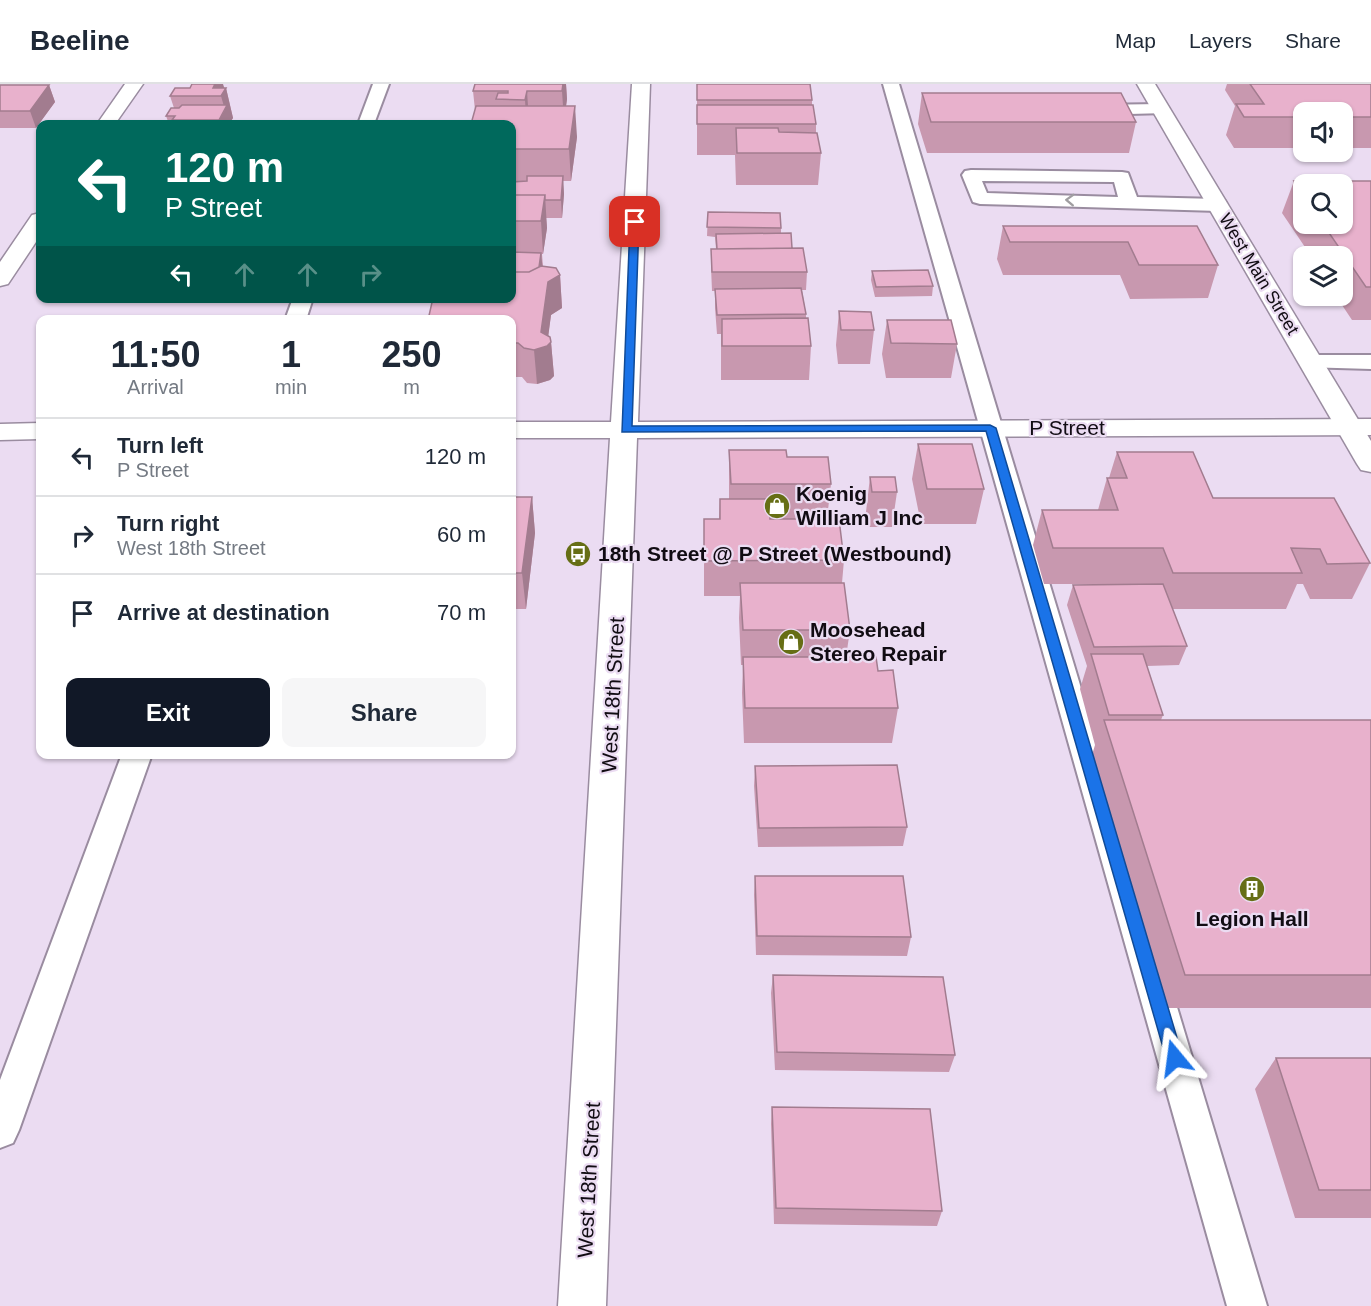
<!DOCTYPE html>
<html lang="en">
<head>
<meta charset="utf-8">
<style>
	:root { --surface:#fff; --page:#f6f6f7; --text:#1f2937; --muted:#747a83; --line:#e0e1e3; --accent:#111827 }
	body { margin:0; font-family:Helvetica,sans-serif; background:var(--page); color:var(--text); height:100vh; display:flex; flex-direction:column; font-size:22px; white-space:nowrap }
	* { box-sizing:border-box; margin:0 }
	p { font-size:20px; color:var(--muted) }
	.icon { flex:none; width:33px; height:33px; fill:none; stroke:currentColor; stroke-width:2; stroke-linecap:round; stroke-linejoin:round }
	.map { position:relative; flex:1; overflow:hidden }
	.side { position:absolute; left:36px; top:231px; width:480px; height:444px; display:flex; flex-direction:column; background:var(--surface); border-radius:12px; box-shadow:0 2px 4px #0004 }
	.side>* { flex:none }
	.hud { position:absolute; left:36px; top:36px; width:480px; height:183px; border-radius:12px; box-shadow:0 2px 4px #0004; background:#00695c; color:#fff; overflow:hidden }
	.controls { position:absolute; left:1293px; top:18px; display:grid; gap:12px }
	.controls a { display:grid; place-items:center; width:60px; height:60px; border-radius:12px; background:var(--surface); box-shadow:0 2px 4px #0004; font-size:30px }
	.pin { position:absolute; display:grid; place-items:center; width:51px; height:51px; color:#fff; margin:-26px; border-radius:12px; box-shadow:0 3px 9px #0006 }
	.me { position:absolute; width:66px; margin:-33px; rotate:344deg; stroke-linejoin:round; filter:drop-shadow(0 0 4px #0008) }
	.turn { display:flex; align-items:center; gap:21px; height:126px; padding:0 30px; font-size:27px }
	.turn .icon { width:78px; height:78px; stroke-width:2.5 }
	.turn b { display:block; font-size:42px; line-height:51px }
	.lanes { display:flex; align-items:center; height:57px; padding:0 30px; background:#0003; justify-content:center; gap:30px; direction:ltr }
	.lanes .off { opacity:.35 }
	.eta { display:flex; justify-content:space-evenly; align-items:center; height:102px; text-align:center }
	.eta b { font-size:36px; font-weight:800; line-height:42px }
	.cta { display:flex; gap:12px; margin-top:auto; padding:12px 30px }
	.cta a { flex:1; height:69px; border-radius:12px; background:var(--accent); color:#fff; font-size:24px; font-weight:800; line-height:69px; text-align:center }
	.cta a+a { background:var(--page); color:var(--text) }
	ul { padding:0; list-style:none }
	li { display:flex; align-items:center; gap:18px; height:78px; padding:0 30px; border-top:2px solid var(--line) }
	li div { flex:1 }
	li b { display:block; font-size:22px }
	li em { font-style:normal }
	header { display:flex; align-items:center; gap:36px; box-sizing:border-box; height:84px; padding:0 30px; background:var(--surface); border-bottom:2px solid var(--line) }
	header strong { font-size:28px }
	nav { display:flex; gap:33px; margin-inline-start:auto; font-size:21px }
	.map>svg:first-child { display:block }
</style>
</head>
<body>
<header>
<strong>Beeline</strong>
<nav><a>Map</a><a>Layers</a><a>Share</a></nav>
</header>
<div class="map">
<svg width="1371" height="1222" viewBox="0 0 1371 1222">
	<rect width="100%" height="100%" fill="#ebdcf2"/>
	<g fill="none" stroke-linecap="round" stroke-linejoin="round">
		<g stroke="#9a8ca0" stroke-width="4">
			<path id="lane" d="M373,0H389L374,40H358Z
				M883,0H899L1267,1222H1227Z
				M1161,20L1169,25L1167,29L1091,31L1083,26L1091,21Z
				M971,86L1122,88L1128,89L1137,113L1218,115L1225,117L1227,121L1225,125L1218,127L980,120L973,118L962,91L965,87ZM982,97L1114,98L1118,113L987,109Z
				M293,214H313L306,236H285Z
				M1311,271H1371V285L1303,283L1300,278L1303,273Z
				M122,670H152L19,1046L13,1059L0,1064V996Z"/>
		</g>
		<g stroke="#9a8ca0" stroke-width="3">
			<path id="street" d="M125,0H143L115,40H97Z
				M632,0H650L638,338L1371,335V351L637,354L606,1222H558L610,354H512V338H611Z
				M40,129V152L8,200L0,202V178L32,131Z
				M40,339V355L0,356V340Z"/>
		</g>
		<g stroke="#9a8ca0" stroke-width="3">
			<path id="secondary" d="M1137,0H1155L1371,357V388L1361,386L1357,380Z"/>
		</g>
		<use href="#lane" fill="#fff" fill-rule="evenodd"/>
		<use href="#street" fill="#fff" fill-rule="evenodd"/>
		<use href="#secondary" fill="#fff" fill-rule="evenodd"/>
	</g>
	<path fill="#c898af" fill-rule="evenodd" d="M475,0H566L567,15L566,22L577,53L571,97H563L564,110L562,134H546L547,144L543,170H542L543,182L560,191L562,224L551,231L548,252L551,258L554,292L550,296L537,300L527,299L522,293H512V98L527,97H512V40L475,26L473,7Z
		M697,0L812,16V21L816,40V49L821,69L818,101H736L735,71H697Z
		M1227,0H1371V64H1342V28H1304V64H1234L1226,51L1235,22L1225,6Z
		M0,1H49L55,18L36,44H0Z
		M226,4L233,34L231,37L232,40H169L166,32L174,24L170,12Z
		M922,9L1136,38L1129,69H927L918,40Z
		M1294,97H1371V236H1352L1336,212H1342V172H1311L1282,129ZM1304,100L1342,140H1304Z
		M708,128L781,144V149L792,164L807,188L806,206H802L806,230V234L811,262L809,296H721V250H717L715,224V207H712L711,183V165H716L715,153L707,152Z
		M1003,142H1197L1218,181L1208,214L1130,215L1120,191H1003L997,175Z
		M872,187L933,202L932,212L875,213L871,196Z
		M839,227L874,246L870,280H838L836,261Z
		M887,236L957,260L951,294H886L882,270Z
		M918,360L984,405L976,440H921L912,395Z
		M729,366L787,373L831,400L827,435L844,476L842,499L850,546L846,573L878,587L898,624L892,659H744L742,609L743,581H741L739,534L740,512H704V435H719L720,415H729Z
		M1117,368L1213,414L1370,479L1352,515H1310L1303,500H1297L1286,525H1172L1187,562L1179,581L1147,582L1163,631L1161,636H1371V924H1168L1092,671L1095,661L1080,605L1087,582L1067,521L1073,501L1147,500H1044L1033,461L1042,426H1098L1107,394H1109Z
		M870,393L897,408L892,443H868L866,428Z
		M512,413H532L535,449L526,525H512Z
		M755,682L907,743L903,762L758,763L754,702Z
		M755,792L911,853L907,872L756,871L754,811Z
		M773,891L955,971L949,988L775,986L771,909Z
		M1276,974H1371V1134H1295L1255,1005Z
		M772,1023L942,1127L937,1142L774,1140L771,1040Z"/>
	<path fill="#a27c8f" d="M215,0H223L225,6L226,4L233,34L231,37L232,40H220L219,36L225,26L221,12L213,4Z
		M563,0H566L567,15L564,37L562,7Z
		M49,1L55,18L36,44L30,27Z
		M527,7L529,37L527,47L525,16Z
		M575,22L577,53L571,97L569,65Z
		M563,92L564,110L562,134L561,116Z
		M545,111L547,144L543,170L541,137Z
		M541,169L543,187L538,188Z
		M560,191L562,224L551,231L547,262L551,258L554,292L550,296L537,300L534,266L541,248L548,198Z
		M532,413L535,449L526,525L522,489Z"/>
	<path fill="#e8b1cc" stroke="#a27c8f" stroke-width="1.5" d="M192,0H215L213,4H226L221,12H170L175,4H190Z
		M475,0H563L562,7H527L525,16L496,15L498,9H508V7H473Z
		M697,0H810L812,16H697Z
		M1250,0H1371V33H1342V28H1304V33H1244L1236,20H1264Z
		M0,1H49L30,27H0Z
		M922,9H1121L1136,38H931Z
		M182,21H227L219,36H172L175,32H166L171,24H179Z
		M697,21H813L816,40H697Z
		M476,22H575L569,65H512V40H471Z
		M736,44H778L779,48L817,49L821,69H737Z
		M527,92H563L561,116H545V111H512V98L527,97Z
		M1294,97H1371V203H1366L1323,140H1342V100H1304V111Z
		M512,111H545L541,137H512Z
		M708,128L780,129L781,144L707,143Z
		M1003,142H1197L1218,181H1139L1128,158H1010Z
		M791,149L792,164L717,165L716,150Z
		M803,164L807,188H712L711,165Z
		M512,168L541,169L539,183L529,188H512Z
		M541,182L556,184L560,191L548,198L541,248L550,253L551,258L547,262L534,266L524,264L518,259H512V236H428L433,214H512V188H529Z
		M928,186L933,202L876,203L872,187Z
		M801,204L806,230L717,231L715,205Z
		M839,227L871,228L874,246H841Z
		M808,234L811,262H722V235Z
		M887,236H951L957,260L891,259Z
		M918,360H972L984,405H927Z
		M729,366H786L787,373H828L831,400H731Z
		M1117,368H1193L1213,414H1334L1370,479L1327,480L1320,465L1291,464L1302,489H1173L1163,464H1053L1042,426H1118L1107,394H1127Z
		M870,393H895L897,408H872Z
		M512,413H532L522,489H512Z
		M720,415H769L770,435H839L844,476L704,477V435H720Z
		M740,499H844L850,546H743Z
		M1163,500L1187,562L1094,563L1073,501Z
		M1091,570H1143L1163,631H1109Z
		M743,573H876L878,587L893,586L898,624H745Z
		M1104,636H1371V891H1185Z
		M897,681L907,743L759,744L755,682Z
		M755,792H903L911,853L757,852Z
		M773,891L943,893L955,971L777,968Z
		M1276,974H1371V1106H1319Z
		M772,1023L930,1025L942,1127L776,1124Z"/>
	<defs><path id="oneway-chevron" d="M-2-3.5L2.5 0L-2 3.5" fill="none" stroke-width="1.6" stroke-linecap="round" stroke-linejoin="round" transform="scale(1.5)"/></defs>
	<use stroke="#a09ea1" href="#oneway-chevron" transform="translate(1070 116) rotate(-178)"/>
	<path fill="#1a73e8" stroke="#114b97" stroke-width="1.5" d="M635,135L639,138L632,342L990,341L996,344L1183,974L1181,980L1175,982L1169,980L1166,974L986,347L622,348L630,138Z"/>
	<defs>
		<g id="shop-disc" transform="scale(1.35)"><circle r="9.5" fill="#666e15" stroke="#ebdcf2"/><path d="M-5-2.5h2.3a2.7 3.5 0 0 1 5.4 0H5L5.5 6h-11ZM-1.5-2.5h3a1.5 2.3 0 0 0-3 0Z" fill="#fff"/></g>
		<g id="bus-disc" transform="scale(1.35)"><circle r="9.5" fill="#666e15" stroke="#ebdcf2"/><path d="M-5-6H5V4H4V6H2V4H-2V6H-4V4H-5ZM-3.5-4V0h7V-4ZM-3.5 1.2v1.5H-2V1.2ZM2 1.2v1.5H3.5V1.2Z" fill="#fff"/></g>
		<g id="building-disc" transform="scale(1.35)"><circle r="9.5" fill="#666e15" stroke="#ebdcf2"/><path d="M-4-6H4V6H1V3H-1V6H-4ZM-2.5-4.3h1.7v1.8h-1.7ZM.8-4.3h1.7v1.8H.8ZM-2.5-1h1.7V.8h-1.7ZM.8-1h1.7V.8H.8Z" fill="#fff"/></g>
	</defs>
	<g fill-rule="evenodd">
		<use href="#shop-disc" x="777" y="422"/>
		<use href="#bus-disc" x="578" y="470"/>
		<use href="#shop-disc" x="791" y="558"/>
		<use href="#building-disc" x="1252" y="805"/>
	</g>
	<g text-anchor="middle" stroke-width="4.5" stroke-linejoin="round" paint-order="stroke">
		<g font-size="18" fill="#110c13" stroke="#ebdcf2">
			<text transform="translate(1259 190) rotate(59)" y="6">West Main Street</text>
		</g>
		<g font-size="21" fill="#110c13" stroke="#ebdcf2">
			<text x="1067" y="351">P Street</text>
			<text transform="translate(613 611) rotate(-87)" y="7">West 18th Street</text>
			<text transform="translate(589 1096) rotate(-87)" y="7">West 18th Street</text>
		</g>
		<g font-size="21" font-weight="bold" fill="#110c13" stroke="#ebdcf2" text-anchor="start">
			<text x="796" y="417">Koenig<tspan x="796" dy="24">William J Inc</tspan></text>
			<text x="598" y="477">18th Street @ P Street (Westbound)</text>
			<text x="810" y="553">Moosehead<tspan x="810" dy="24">Stereo Repair</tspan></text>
			<text x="1252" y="842" text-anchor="middle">Legion Hall</text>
		</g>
	</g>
</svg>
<div class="controls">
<a><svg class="icon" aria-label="sound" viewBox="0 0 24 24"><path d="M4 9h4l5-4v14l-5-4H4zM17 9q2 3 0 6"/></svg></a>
<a><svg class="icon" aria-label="search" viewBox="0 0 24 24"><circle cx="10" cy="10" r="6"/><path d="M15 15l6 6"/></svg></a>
<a><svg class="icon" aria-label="layers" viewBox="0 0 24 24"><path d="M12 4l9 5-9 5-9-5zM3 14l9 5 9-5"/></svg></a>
</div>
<div class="pin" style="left:635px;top:138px;background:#d93025"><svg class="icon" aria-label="arrive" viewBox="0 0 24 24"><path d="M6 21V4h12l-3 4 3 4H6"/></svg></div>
<svg class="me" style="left:1175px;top:974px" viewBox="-20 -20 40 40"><path d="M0-17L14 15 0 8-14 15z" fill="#1a73e8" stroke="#fff" stroke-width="4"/></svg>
<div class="hud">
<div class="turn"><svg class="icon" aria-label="left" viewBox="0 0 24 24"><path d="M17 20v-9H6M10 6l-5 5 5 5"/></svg><div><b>120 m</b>P Street</div></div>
<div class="lanes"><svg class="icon" aria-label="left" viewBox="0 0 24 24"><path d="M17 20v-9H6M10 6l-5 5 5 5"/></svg><svg class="icon off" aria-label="ahead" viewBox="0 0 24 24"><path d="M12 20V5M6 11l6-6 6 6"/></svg><svg class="icon off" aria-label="ahead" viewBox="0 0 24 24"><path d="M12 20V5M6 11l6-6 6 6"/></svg><svg class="icon off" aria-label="right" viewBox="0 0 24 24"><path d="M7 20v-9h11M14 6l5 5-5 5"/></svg></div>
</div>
<section class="side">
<div class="eta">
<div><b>11:50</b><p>Arrival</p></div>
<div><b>1</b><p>min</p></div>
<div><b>250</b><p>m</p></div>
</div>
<ul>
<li><svg class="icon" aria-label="left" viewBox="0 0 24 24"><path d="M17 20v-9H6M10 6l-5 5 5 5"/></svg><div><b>Turn left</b><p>P Street</p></div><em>120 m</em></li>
<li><svg class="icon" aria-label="right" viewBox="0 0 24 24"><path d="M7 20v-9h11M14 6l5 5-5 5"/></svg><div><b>Turn right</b><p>West 18th Street</p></div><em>60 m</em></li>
<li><svg class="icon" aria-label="arrive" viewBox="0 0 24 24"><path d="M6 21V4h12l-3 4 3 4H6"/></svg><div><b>Arrive at destination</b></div><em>70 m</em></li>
</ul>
<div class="cta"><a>Exit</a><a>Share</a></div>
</section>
</div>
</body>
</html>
